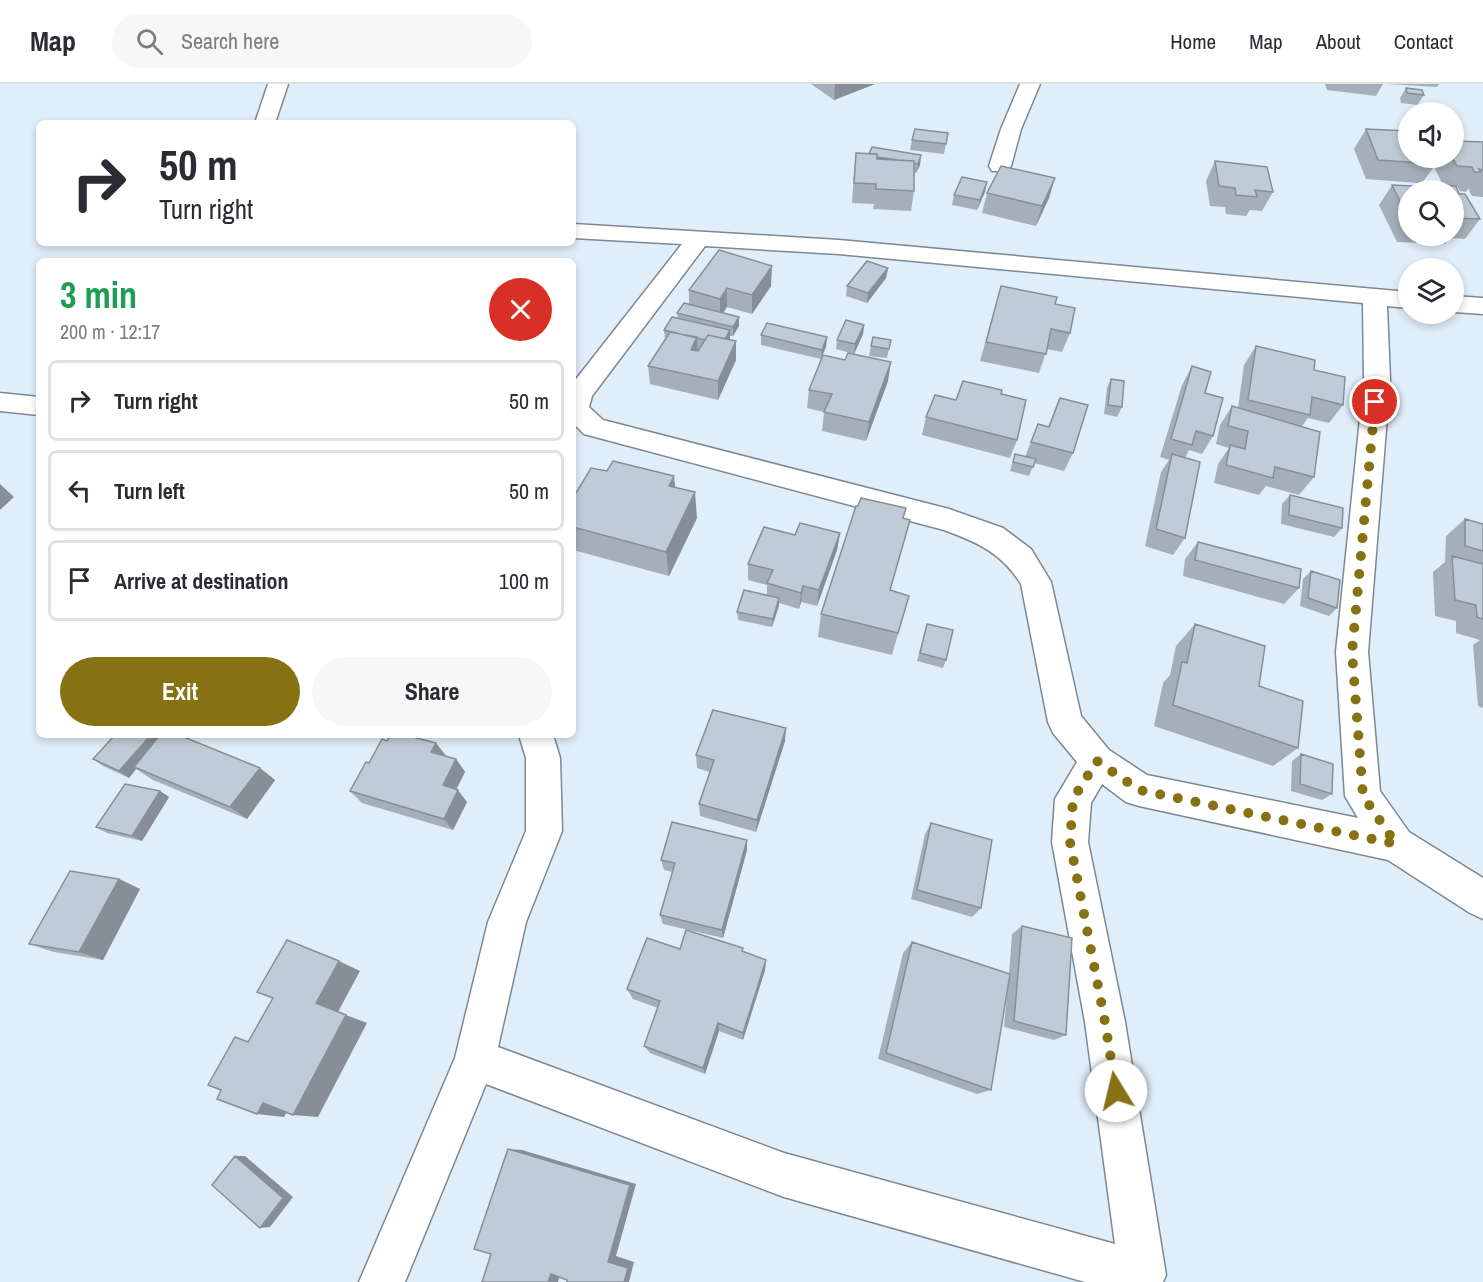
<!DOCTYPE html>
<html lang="en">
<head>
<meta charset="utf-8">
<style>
	:root { --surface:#fff; --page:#f7f7f7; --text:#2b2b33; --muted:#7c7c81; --line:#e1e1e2; --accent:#877213 }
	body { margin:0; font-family:"Archivo Narrow",sans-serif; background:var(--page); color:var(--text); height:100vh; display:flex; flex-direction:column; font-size:22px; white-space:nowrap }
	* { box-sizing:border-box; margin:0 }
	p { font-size:20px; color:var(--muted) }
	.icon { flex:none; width:33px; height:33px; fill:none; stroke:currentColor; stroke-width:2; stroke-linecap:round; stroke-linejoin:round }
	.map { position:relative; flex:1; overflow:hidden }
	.sheet { position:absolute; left:36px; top:174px; width:540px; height:480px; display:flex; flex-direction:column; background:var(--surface); border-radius:9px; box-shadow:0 3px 9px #0003 }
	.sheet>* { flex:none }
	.guide { position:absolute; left:36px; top:36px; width:540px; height:126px; border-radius:9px; box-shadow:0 3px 9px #0003; background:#fff; color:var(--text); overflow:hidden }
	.tools { position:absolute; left:1398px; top:18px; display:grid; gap:12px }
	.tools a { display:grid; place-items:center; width:66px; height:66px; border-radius:50%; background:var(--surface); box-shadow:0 3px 9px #0003; font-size:30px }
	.pin { position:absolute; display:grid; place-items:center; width:51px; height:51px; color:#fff; margin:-26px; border:3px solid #fff; border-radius:50%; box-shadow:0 2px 6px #0007 }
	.me { position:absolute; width:66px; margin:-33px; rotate:351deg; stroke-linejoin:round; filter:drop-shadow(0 0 4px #0008) }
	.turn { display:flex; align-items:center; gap:21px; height:126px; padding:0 24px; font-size:27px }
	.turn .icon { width:78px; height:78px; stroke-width:2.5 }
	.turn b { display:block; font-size:42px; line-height:51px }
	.round { display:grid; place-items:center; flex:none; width:63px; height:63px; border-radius:32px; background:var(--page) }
	.overview { display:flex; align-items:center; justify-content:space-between; height:102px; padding:0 24px }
	h1 { font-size:36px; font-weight:800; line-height:45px; color:#1e9e55 }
	.button { display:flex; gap:12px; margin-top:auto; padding:12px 24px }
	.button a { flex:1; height:69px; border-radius:36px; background:var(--accent); color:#fff; font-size:24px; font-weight:800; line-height:69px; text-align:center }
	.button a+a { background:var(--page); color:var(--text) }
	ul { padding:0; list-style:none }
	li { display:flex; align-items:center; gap:18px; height:81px; margin:0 12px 9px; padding:0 12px; border:3px solid var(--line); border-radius:9px }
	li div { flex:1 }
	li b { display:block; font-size:22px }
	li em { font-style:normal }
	header { display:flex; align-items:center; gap:36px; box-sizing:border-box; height:84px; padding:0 30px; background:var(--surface); border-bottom:2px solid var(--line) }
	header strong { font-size:28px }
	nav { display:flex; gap:33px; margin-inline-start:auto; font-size:21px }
	.search { width:420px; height:54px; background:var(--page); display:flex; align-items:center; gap:15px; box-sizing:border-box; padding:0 21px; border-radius:33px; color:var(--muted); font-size:22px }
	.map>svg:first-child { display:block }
</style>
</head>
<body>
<header>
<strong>Map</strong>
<div class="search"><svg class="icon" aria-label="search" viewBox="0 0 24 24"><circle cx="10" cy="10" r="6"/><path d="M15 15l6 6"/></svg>Search here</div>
<nav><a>Home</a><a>Map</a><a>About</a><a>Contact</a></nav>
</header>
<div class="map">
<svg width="1483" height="1198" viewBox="0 0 1483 1198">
	<rect width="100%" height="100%" fill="#e0eefa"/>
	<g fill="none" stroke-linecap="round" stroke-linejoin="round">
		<g stroke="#7c8893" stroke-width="3">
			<path id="minor" d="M268,0H288L275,39H255Z
				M1020,0H1040L1021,45L1011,82L1008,87H992L989,82L1001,45Z
				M573,140L839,156L1408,208V224L1387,222L1390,296L1368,568L1380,707L1409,748L1483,794V835L1470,829L1388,776L1139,722L1126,718L1102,700L1091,719L1088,758L1125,938L1166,1191L1163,1198H1085L784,1113L486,1000L405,1198H359L455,974L488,838L526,747V674L519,651H553L560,674L562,747L526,838L498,963L784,1069L1115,1160L1085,938L1052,758L1055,715L1077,678L1053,649L1048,638L1021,500C1002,469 977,458 944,446L584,350L573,339V299L682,160L573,154ZM705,162L839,170L1363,219L1364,296L1336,568L1345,712L1358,734L1147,691L1109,666L1081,632L1051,498L1031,465L1003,444L949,425L603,336L589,323L592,312Z
				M1454,212L1483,214V230L1454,228Z
				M0,309L39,313V331L0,327Z"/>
		</g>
		<use href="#minor" fill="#fff" fill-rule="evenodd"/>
	</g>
	<path fill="#a4afba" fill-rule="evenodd" d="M811,0H875L834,16Z
		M1325,0H1383L1376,12L1327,6Z
		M1388,0H1439L1437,3Z
		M1406,4L1424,11L1417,21L1401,19L1400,14Z
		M1366,45L1408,47V74H1432L1436,80L1422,99L1456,102L1459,110H1465L1480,135L1465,155L1450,154L1445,160L1397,158L1379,121L1392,101L1416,103L1418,99L1366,95L1354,65ZM1408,106H1454V152H1408Z
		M948,49L944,70L910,66L912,56Z
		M1454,57L1483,58V113L1472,112L1469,107L1470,106L1468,105L1466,108L1460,107L1457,102L1443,101L1435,85L1439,79L1438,77L1440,74H1454Z
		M856,69L921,71L920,81L916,89H914V107L911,127L873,125L874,120L852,119L854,89Z
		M1215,77L1273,108L1262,127L1250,126L1246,132L1226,130L1225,123L1210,122L1206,97Z
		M985,108L977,126L952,121L954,111Z
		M987,109L1049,114L1036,142L982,129Z
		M888,184L886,194L867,219L846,212L847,202Z
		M771,202L752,230L727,223L723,229L739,233V242L733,252H730V256L736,257V276L718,316L650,300L648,282L665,255L664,246L678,235L677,229L689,221V206Z
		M1001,202L1055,220L1070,249L1062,268L1047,265L1039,289L980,277Z
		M864,241L863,250L854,270L836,265L837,256Z
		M761,251L827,253L826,263L821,275L761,261Z
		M891,256L887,274L869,272L871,262Z
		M1256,262L1314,286L1343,321L1329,339L1308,334L1301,343L1314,393L1299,411L1266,402L1259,411L1214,399L1218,380L1229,364L1216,360L1220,341L1232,322L1238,324L1244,281Z
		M1192,282L1205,309L1213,352L1202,370L1189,366L1185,374V454L1173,471L1145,462L1161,388L1169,376L1160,373L1182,301Z
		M1111,295L1122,323L1117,333L1104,330L1107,304Z
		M888,297L866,357L822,347L824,328L807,324L809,306Z
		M1001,310L1017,356L1010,374L922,351L926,333L956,316Z
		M1060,314L1073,369L1064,387L1034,379L1029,392L1010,387L1015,370L1025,373L1038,340L1048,343Z
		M676,403L697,434L669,492L573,466V414Z
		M1290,411L1342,444L1334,453L1281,440L1282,420Z
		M904,435L910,436L890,507L909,512L892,571L818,553L821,530Z
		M1465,435L1483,440V624L1478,622L1473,561L1480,556L1456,549V537L1435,532L1433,488L1445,478L1446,452Z
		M840,449L837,466L817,522L801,518L799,525L779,519L772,543L738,536L737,528L767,511V501L748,496V480L795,451Z
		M1198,458L1299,504L1284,520L1183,492L1185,475Z
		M1311,487L1337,524L1329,532L1300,522L1303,495Z
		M927,540L946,576L943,584L917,577Z
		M1195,540L1259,602L1298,664L1273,682L1154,642L1163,599L1170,591L1176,562Z
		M387,657L436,659L446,672L456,675L465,688L456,705L467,718L453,746L362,719L350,707L369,679Z
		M785,657L756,748L700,732L699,720L710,688L697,684L696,671Z
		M1301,670L1332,710L1322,716L1291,707L1292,677Z
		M93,675L260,684L275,696L247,735L153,696L136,685L129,694L103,682Z
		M160,707L169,713L142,757L107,749L96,743Z
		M931,739L981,824L972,833L911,815L925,750Z
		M747,756V766L723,854L663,840L660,831L673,788L664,786L661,776Z
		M119,795L140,805L103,876L54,868L29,860Z
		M1022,842L1066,951L1054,956L1004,943L1007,911L991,1006L977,1010L878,975L903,869L912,858L1009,890L1012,850Z
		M743,864V868L766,876L765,886L743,956L719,947L705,990L650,969L644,962L658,924L633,915L627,905L680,865Z"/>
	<path fill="#868f97" d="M835,0H875L834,16Z
		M921,71L920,81L916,89L918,80Z
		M1055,94L1049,114L1036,142L1042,122Z
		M987,98L985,108L977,126L980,116Z
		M772,182L771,202L752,230V211Z
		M888,184L886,194L867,219L868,209Z
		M727,204V223L720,234V215Z
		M739,233V242L733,252V243Z
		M864,241L863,250L854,270L855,260Z
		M730,246V256L723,260Z
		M697,253L698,272L691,266Z
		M827,253L826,263L821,275L822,266Z
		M736,257V276L718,316V297Z
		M891,278L888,297L866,357L869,338Z
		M674,392L677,418L669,402Z
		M0,400L14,413L0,426Z
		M695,408L697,434L669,492L666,468Z
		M840,449L837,466L817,522L819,506Z
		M803,502L801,518L799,525L801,509Z
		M779,514V522L772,543L773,535Z
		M786,644L785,657L756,748L757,736Z
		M151,651H166L134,683L136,685L129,694L119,687Z
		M436,659L446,672L431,668Z
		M456,675L465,688L452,714L443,701Z
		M260,684L275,696L247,735L230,723Z
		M458,706L467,718L453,746L444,735Z
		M160,707L169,713L142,757L132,752Z
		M747,756V766L723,854L722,846Z
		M119,795L140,805L103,876L79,868Z
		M766,876L765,886L743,956V949Z
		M339,877L360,887L338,928L316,919Z
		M346,931L367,939L318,1033L293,1031Z
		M718,939L719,947L705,990L703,984Z
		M263,1019L290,1023L284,1033L257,1030Z
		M508,1065L522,1066L636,1100L616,1172L634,1178L629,1198H624L608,1178Z
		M235,1072H245L293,1113L270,1143L260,1144Z
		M562,1184L558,1198H548L551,1190Z"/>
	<path fill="#bfccd8" stroke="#868f97" stroke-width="1.5" d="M1406,4L1422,6L1424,11L1407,9Z
		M915,45L948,49L946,60L912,56Z
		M1366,45L1408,47V74H1432L1436,80L1378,76Z
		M1454,57L1483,58V86L1479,85L1481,88H1474L1472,83L1457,82L1452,74H1454V66H1456L1454,62Z
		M872,63L921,71L918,80L914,79V77L898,76L877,73V70H869Z
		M856,69L877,70V75L914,77V107L876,105V100L854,99Z
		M1215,77L1267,83L1273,108L1255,106L1257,113L1236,111L1235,104L1219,102Z
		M1001,82L1055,94L1042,122L987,109Z
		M962,93L987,98L980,116L954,111Z
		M1418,99L1456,102L1459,110H1454V106H1433L1431,103H1420Z
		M1392,101L1431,103L1433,106H1408V133Z
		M1454,110H1465L1480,135L1456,134L1460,140H1454Z
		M719,166L772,182L752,211L727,204L720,215L689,206Z
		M867,177L888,184L868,209L847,202Z
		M1001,202L1057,213L1055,220L1075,224L1070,249L1051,245L1046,270L986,258Z
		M684,219L739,233L733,243L677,229Z
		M672,233L730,246L725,255L708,251L705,256L664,246Z
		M846,236L864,241L855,260L837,256Z
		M767,239L827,253L822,266L761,251Z
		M670,248L697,253L691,266L698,267L708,251L736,257L718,297L648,282Z
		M873,253L891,256L889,265L871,262Z
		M1256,262L1315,276L1314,286L1345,293L1343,321L1312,313L1310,331L1248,316Z
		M848,269L891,278L869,338L824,328L832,310L809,306L823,271L845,276Z
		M1192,282L1211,288L1205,309L1223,314L1213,352L1196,347L1192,361L1171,355Z
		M1111,295L1124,297L1122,323L1108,321Z
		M963,297L1002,306L1001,310L1026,316L1017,356L926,333L935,311L956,316Z
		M1060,314L1088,321L1073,369L1031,358L1038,340L1049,343Z
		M1232,322L1320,348L1314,393L1275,383L1273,394L1226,381L1230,361L1245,365L1248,347L1228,342Z
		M1015,370L1036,375L1033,383L1013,378Z
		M1172,370L1200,378L1185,454L1156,445Z
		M613,377L674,392L669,402L695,408L666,468L573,443V414L591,384L607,387Z
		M1290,411L1343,424L1342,444L1289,431Z
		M861,414L906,424L903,434L910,436L890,506L909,512L898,549L821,530L856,422H858Z
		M1465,435L1483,440V467L1465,462Z
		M800,439L840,449L819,506L803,502L801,509L767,499L773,486L748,480L764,443L795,451Z
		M1198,458L1301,485L1299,504L1195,476Z
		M1452,472L1483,480V535L1477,533L1476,521L1455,516Z
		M1311,487L1340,496L1337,524L1308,514Z
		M744,506L779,514L773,535L737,528Z
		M927,540L953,546L946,576L920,569Z
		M1195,540L1265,562L1259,602L1303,617L1298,664L1173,621L1182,578L1187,579Z
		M713,626L786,644L757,736L699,720L714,676L696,671Z
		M115,651H151L119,687L93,675Z
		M160,651H179L260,684L230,723L134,683Z
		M391,651H405L436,659L431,668L456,675L443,701L458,706L444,735L350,707L366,678L369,679L382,655L387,657Z
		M1301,670L1333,680L1332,710L1300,700Z
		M125,700L160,707L132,752L96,743Z
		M672,738L747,756L722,846L660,831L675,779L661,776Z
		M931,739L992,756L981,824L917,806Z
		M70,787L119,795L79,868L29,860Z
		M1022,842L1072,854L1066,951L1014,937Z
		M686,846L743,864L742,867L766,876L743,949L718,939L703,984L644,962L660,917L627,905L647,854L680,865Z
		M287,856L339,877L316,919L346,931L293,1031L263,1019L257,1030L217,1015L221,1006L208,1001L235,953L248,958L273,914L257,908Z
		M912,858L1010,890L991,1006L886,969Z
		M508,1065L630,1101L608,1178L628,1184L624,1198H567V1196L551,1190L548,1198H482L491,1170L474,1165Z
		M235,1072L283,1114L260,1144L212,1101Z"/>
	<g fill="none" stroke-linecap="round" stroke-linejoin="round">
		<path stroke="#877213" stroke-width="10" stroke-dasharray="0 18" d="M1116,1007L1105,938L1070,758L1073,715L1097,677L1139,706L1396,760L1363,712L1352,568L1375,318"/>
	</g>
</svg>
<div class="tools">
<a><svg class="icon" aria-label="sound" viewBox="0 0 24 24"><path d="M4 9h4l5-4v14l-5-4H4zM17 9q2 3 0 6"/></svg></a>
<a><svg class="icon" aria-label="search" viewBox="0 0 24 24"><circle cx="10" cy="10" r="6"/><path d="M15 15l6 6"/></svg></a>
<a><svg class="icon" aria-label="layers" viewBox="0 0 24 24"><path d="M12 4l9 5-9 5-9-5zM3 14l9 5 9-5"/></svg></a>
</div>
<div class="pin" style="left:1375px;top:318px;background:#d93025"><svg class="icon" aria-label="arrive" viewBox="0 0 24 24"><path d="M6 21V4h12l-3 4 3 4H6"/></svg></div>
<svg class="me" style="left:1116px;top:1007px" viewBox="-20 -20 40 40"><circle r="19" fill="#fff"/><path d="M0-13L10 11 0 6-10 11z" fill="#877213"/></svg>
<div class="guide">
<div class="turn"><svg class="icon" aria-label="right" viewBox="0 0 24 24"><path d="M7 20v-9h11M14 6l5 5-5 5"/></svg><div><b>50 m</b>Turn right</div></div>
</div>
<section class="sheet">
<div class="overview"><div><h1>3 min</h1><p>200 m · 12:17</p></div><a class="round" style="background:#d93025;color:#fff"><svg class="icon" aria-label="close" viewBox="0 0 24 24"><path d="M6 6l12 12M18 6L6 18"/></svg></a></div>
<ul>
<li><svg class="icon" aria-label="right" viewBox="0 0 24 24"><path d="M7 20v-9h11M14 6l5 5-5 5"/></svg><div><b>Turn right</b></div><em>50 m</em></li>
<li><svg class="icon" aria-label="left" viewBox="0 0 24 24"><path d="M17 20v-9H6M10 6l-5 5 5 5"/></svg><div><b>Turn left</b></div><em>50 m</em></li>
<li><svg class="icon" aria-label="arrive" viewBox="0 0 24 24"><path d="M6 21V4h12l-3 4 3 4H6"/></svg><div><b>Arrive at destination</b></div><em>100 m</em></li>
</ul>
<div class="button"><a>Exit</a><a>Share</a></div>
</section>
</div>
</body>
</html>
